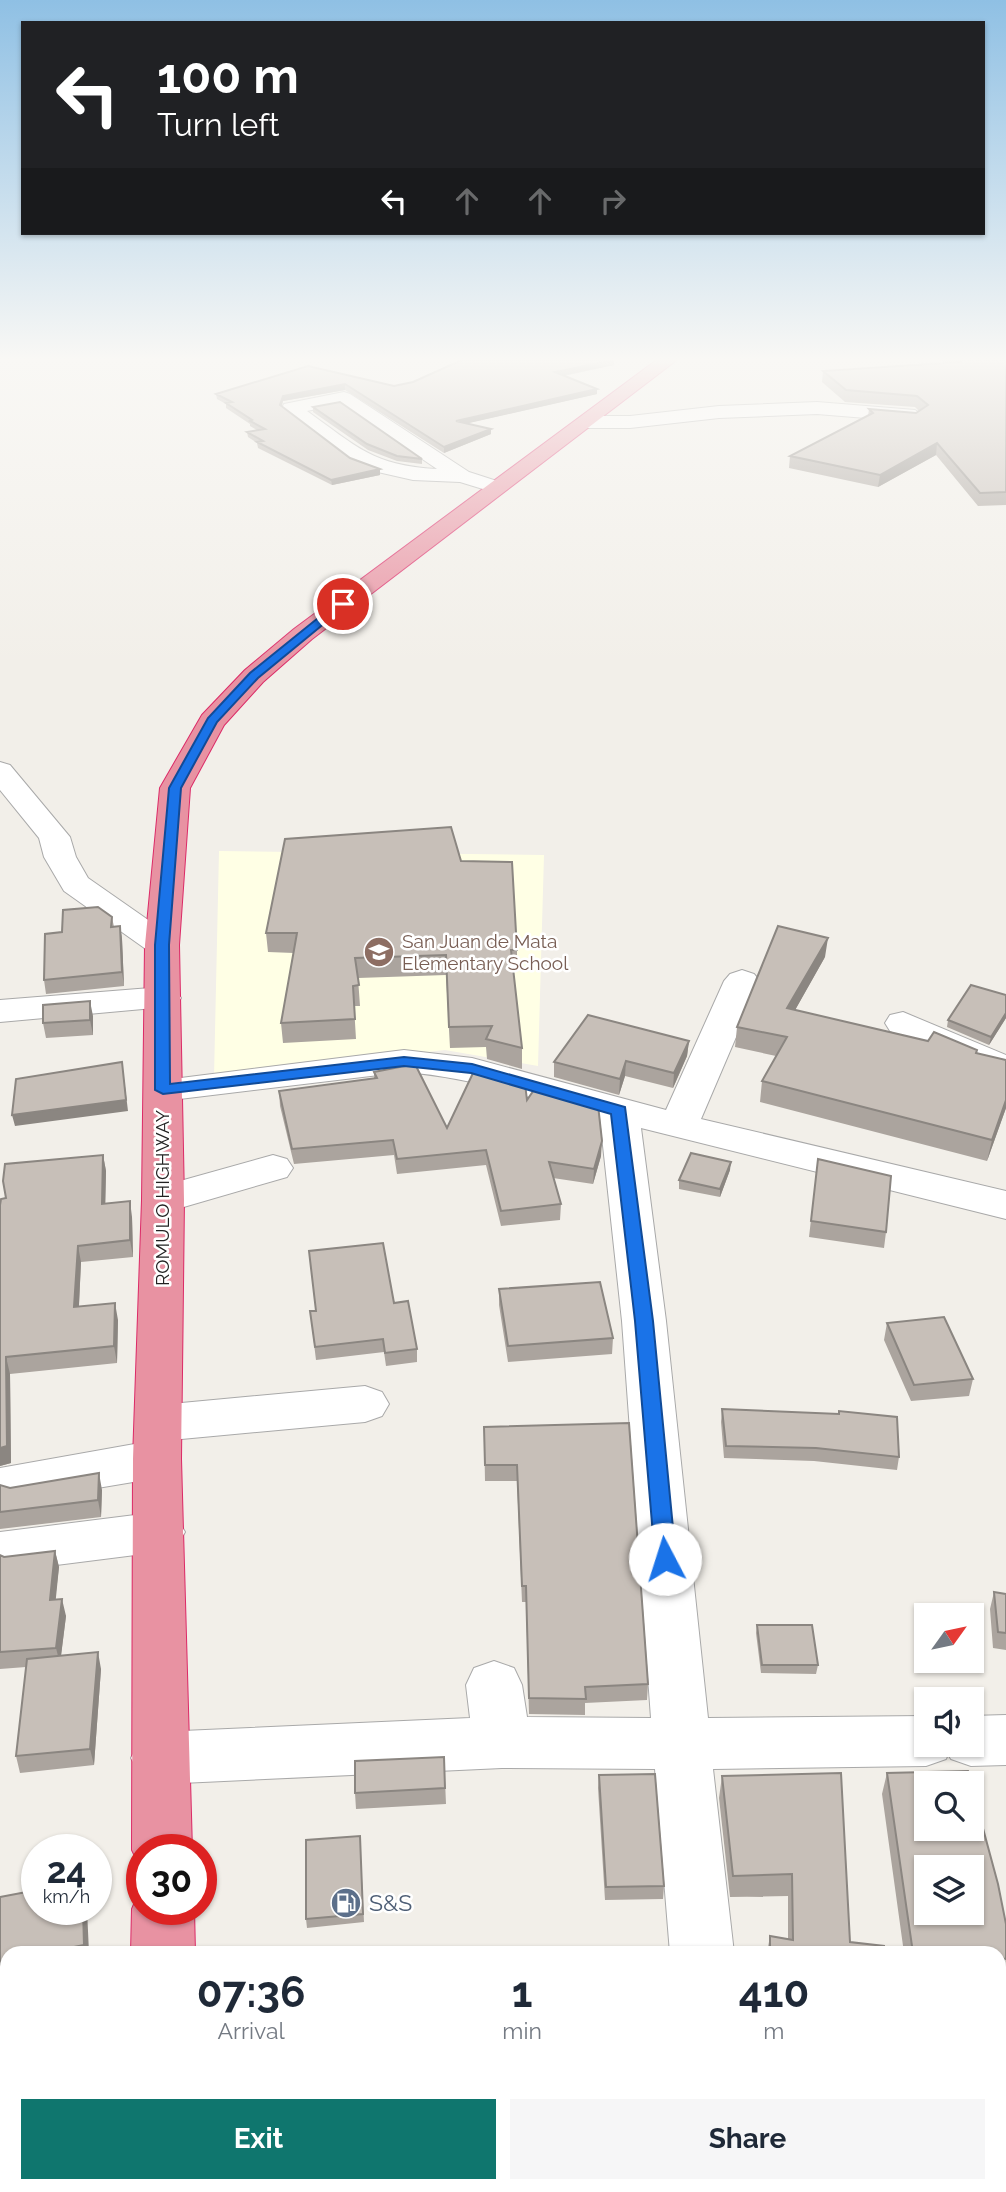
<!DOCTYPE html>
<html lang="en">
<head>
<meta charset="utf-8">
<style>
	:root { --surface:#fff; --page:#f6f6f7; --text:#1f2937; --muted:#747a83; --accent:#0f766e }
	body { margin:0; font-family:Raleway,sans-serif; background:var(--page); color:var(--text); height:100vh; display:flex; flex-direction:column; font-size:26px; white-space:nowrap }
	* { box-sizing:border-box; margin:0 }
	p { font-size:23px; color:var(--muted) }
	.icon { flex:none; width:38px; height:38px; fill:none; stroke:currentColor; stroke-width:2; stroke-linecap:round; stroke-linejoin:round }
	.map { position:relative; flex:1; overflow:hidden }
	.sheet { position:absolute; left:0px; top:1946px; width:1006px; height:247px; display:flex; flex-direction:column; background:var(--surface); border-radius:21px 21px 0 0; box-shadow:0 2px 5px #0004 }
	.sheet>* { flex:none }
	.banner { position:absolute; left:21px; top:21px; width:964px; height:214px; border-radius:0px; box-shadow:0 2px 5px #0004; background:#202124; color:#fff; overflow:hidden }
	.needle { width:46px; rotate:57deg }
	.controls { position:absolute; left:914px; top:1603px; display:grid; gap:14px }
	.controls a { display:grid; place-items:center; width:70px; height:70px; border-radius:0px; background:var(--surface); box-shadow:0 2px 5px #0004; font-size:35px }
	.speed { position:absolute; left:21px; top:1834px; display:flex; gap:14px; font-size:35px; font-weight:700; text-align:center }
	.speed>* { display:grid; place-content:center; width:91px; height:91px; border-radius:50%; background:var(--surface); box-shadow:0 2px 5px #0004; line-height:1 }
	.speed small { font-size:18px; font-weight:400 }
	.speed .limit { border:10px solid #d22; background:#fff; color:#111 }
	.pin { position:absolute; display:grid; place-items:center; width:60px; height:60px; color:#fff; margin:-30px; border:4px solid #fff; border-radius:50%; box-shadow:0 2px 7px #0007 }
	.me { position:absolute; width:77px; margin:-38px; rotate:355deg; stroke-linejoin:round; filter:drop-shadow(0 0 5px #0008) }
	.turn { display:flex; align-items:center; gap:24px; height:147px; padding:0 21px; font-size:32px }
	.turn .icon { width:91px; height:91px; stroke-width:2.5 }
	.turn b { display:block; font-size:49px; line-height:60px }
	.lanes { display:flex; align-items:center; height:66px; padding:0 21px; background:#0003; justify-content:center; gap:35px; direction:ltr }
	.lanes .off { opacity:.35 }
	.eta { display:flex; justify-content:space-evenly; align-items:center; height:119px; text-align:center }
	.eta b { font-size:42px; font-weight:700; line-height:49px }
	.cta { display:flex; gap:14px; margin-top:auto; padding:14px 21px }
	.cta a { flex:1; height:80px; border-radius:0px; background:var(--accent); color:#fff; font-size:28px; font-weight:700; line-height:80px; text-align:center }
	.cta a+a { background:var(--page); color:var(--text) }
	.map>svg:first-child { display:block }
</style>
</head>
<body>
<div class="map">
<svg width="1006" height="2192" viewBox="0 0 1006 2192">
	<rect width="100%" height="100%" fill="#f2efe9"/>
	<path fill="#ffffe5" d="M219,851L544,855L538,1066L445,1050L214,1077Z"/>
	<g fill="none" stroke-linecap="round" stroke-linejoin="round">
		<g stroke="#a9a9a9" stroke-width="2">
			<path id="minor" d="M344,392L350,394L469,472L503,483L506,487L503,491L496,493L460,482L413,480L369,470L352,462L282,408L284,404ZM341,404L437,469C373,466 356,446 307,411Z
				M817,402L915,410L924,416L915,422L817,414L719,418L630,428H587L577,422L587,416H630L719,406Z
				M0,762L10,765L70,837L76,857L88,878L174,938L179,945L174,952L162,955L150,952L64,891L44,857L39,838L0,790Z
				M742,970L754,974L760,981L701,1119L1006,1191V1219L641,1128L666,1321L708,1718L926,1716V1745H971V1716L1006,1715V1765L971,1766L951,1759L948,1754L946,1759L926,1766L713,1769L734,1953H670L655,1769L502,1768L160,1784L140,1776L131,1758L140,1740L160,1732L470,1718L466,1685L474,1668L494,1661L514,1668L522,1685L527,1717L651,1718L622,1321L600,1118C535,1099 472,1077 404,1072L163,1101L149,1098L144,1090L149,1082L404,1050L472,1058L666,1110L724,981L730,974Z
				M163,987L176,990L181,998L176,1006L0,1022V1000Z
				M903,1012L1006,1055V1080L993,1077L890,1031L885,1023L890,1015Z
				M273,1155L287,1159L293,1168L287,1177L163,1213L148,1210L142,1200L148,1190Z
				M365,1386L382,1392L389,1404L382,1416L365,1422L160,1441L143,1436L136,1423L143,1410L160,1405Z
				M157,1440L174,1446L181,1459L174,1472L157,1478L14,1502L0,1498V1468Z
				M159,1512L177,1518L185,1532L177,1546L159,1552L9,1571L0,1568V1532Z
				M689,2186H759L760,2192H690Z"/>
		</g>
		<g stroke="#dc2a67" stroke-width="2">
			<path id="highway" d="M658,359H678L312,639L263,682L224,725L190,788L179,945L184,1200L181,1459L192,1850H142V1870L132,1850L133,1459L142,1200L145,945L160,788L202,715L245,670L294,629Z
				M141,1888L142,1909H194L195,1953H131L132,1909Z
				M130,2186H200V2192H130Z"/>
		</g>
		<use href="#minor" fill="#fff" fill-rule="evenodd"/>
		<use href="#highway" fill="#e892a2" fill-rule="evenodd"/>
	</g>
	<path fill="#aba49e" d="M939,359H1006V505L978,506L936,455L878,487L789,468L790,456L868,416L869,409L916,413L919,411L915,407L845,402L822,382L823,371L944,363Z
		M614,360V365L564,376L597,389V394L468,423L491,434L444,453L345,390L283,401L282,406L350,458L380,469V475L332,485L258,448L257,443L248,437L247,432L257,430L250,426V424L226,408V404L217,399L216,394L308,366L394,386Z
		M313,407L422,459V464L397,461L368,450L313,412Z
		M461,861L517,950V970H513L522,1048V1069L487,1059L486,1047L450,1048L446,975L358,978L360,1006H354L356,1039L283,1043L281,1023L294,953L268,952L266,933Z
		M112,917L114,927L120,926L122,939L124,986L46,994L44,980L62,932Z
		M825,957L795,1010L1006,1060V1108L987,1161L760,1102L762,1081L776,1056L735,1047L737,1027Z
		M1006,995V1018L989,1045L947,1027L948,1020Z
		M93,1016V1035L46,1038L43,1023Z
		M689,1041L687,1056L673,1088L625,1076L619,1095L554,1077V1062Z
		M374,1072L447,1128L527,1100L601,1156L593,1184L553,1178L561,1204L560,1220L501,1226L486,1165L397,1174L394,1155L294,1164L280,1106L279,1091L374,1078Z
		M103,1155L106,1171L105,1203L132,1217L133,1257L81,1262L79,1306L118,1320L117,1363L10,1374L11,1463L0,1466L6,1198Z
		M818,1159L886,1232L884,1248L809,1237Z
		M730,1170L720,1197L679,1189V1180Z
		M499,1289L613,1338L612,1354L508,1362L499,1305Z
		M394,1303L417,1349V1362L386,1366L384,1352L316,1360L310,1311Z
		M887,1323L973,1379L969,1396L911,1401L884,1340Z
		M722,1409L899,1457L897,1470L814,1461L724,1458L721,1422Z
		M629,1423L648,1684L647,1700L585,1703V1715L529,1714L526,1602H522L517,1481H485L484,1427Z
		M0,1485L10,1488L102,1490L101,1517L0,1529Z
		M55,1551L59,1567L55,1600L66,1616L61,1655L101,1669L94,1765L20,1773L16,1756L26,1667L0,1669V1555L4,1557Z
		M994,1592L1006,1594V1650L993,1648L990,1609Z
		M757,1625L818,1665L816,1674L761,1673L756,1633Z
		M444,1757L446,1804L356,1809L355,1793Z
		M887,1773L1006,1924L1005,1980H999V1953H904L882,1794Z
		M599,1775L664,1886L663,1899L605,1900L598,1788Z
		M722,1776L850,1942L884,1953H767L770,1936L788,1939V1896L730,1897L719,1798Z
		M360,1836L364,1922L307,1928L306,1919Z
		M778,2186H999L1006,2192H779Z"/>
	<path fill="#8b8681" d="M614,360V365L555,377V372Z
		M345,384V390L283,401L280,410V405L283,396Z
		M597,389V394L456,426V421Z
		M491,429V434L444,453V447Z
		M937,443L936,455L878,487L880,475Z
		M380,469V475L332,485L331,480Z
		M120,926L122,939L124,986L122,972Z
		M828,938L825,957L785,1028L787,1008Z
		M90,1001L93,1016V1035L90,1020Z
		M1006,1013V1018L989,1045L991,1037Z
		M689,1041L687,1056L673,1088L674,1073Z
		M626,1061L625,1076L619,1095L620,1079Z
		M122,1062L128,1111L15,1126L12,1115Z
		M1006,1100V1108L987,1161L992,1140Z
		M602,1141L601,1156L593,1184L594,1169Z
		M103,1155L106,1171L105,1220L102,1204Z
		M731,1162L730,1170L720,1197V1189Z
		M130,1201L132,1217L133,1257L130,1240Z
		M78,1246L81,1262L78,1324L74,1307Z
		M115,1303L118,1320L117,1363L114,1346Z
		M6,1357L10,1374L11,1463L0,1466V1448Z
		M99,1473L102,1490L101,1517L98,1500Z
		M55,1551L59,1567L54,1617L50,1600Z
		M62,1599L66,1616L60,1664L56,1648Z
		M98,1652L101,1669L94,1765L90,1749Z
		M83,1909H87L89,1953H44Z
		M7,1960V1978L0,1979V1962Z
		M101,2186H103L105,2192H100Z"/>
	<path fill="#c7bfb8" stroke="#8b8681" stroke-width="2" fill-rule="evenodd" d="M464,359L614,360L555,372L597,389L456,421L491,429L444,447L345,384L283,396L280,405L350,458L380,469L331,480L257,442L263,441L247,432L265,429L250,421L252,420L226,403L232,402L216,394L308,366L394,386L413,382Z
		M956,359H1006V492L980,493L937,443L880,475L790,456L873,413L869,409L916,413L928,405L917,396L846,390L823,371L960,362Z
		M340,402L422,459L397,456L367,444L313,407Z
		M451,827L461,861L512,862L517,950H511L522,1048L486,1039L492,1026L449,1027L446,955L355,958L359,985L353,986L355,1019L281,1023L297,933H266L285,839Z
		M98,907L112,917L111,927L120,926L122,972L44,980L45,934L62,932L63,910Z
		M778,926L828,938L787,1008L928,1041L934,1032L977,1050L976,1053L1006,1060V1100L992,1140L762,1081L787,1037L737,1027Z
		M971,985L1006,995V1013L991,1037L948,1020Z
		M90,1001V1020L43,1023V1005Z
		M588,1015L689,1041L674,1073L626,1061L620,1079L554,1062Z
		M122,1062L126,1100L12,1115L16,1079Z
		M415,1064L447,1128L474,1071L525,1084L527,1100L536,1087L598,1105L602,1141L594,1169L549,1162L561,1204L501,1211L486,1150L397,1159L393,1140L292,1149L279,1091L377,1078L374,1072Z
		M691,1153L731,1162L720,1189L679,1180Z
		M103,1155L102,1204L130,1201V1240L78,1246L74,1307L115,1303L114,1346L6,1357L7,1446L0,1448V1205L1,1199L6,1198L3,1181L5,1164Z
		M818,1159L891,1176L886,1232L811,1221Z
		M383,1243L394,1303L408,1301L417,1349L385,1353L383,1339L315,1347L310,1311H316L309,1251Z
		M600,1282L613,1338L508,1346L499,1289Z
		M944,1317L973,1379L914,1385L887,1323Z
		M722,1409L839,1414V1411L897,1417L899,1457L816,1448L726,1446Z
		M629,1423L648,1684L585,1687L586,1699L529,1698L526,1586H522L517,1465H485L484,1427Z
		M99,1473L98,1500L0,1512V1485L10,1488Z
		M55,1551L50,1600L62,1599L56,1648L0,1652V1555L4,1557Z
		M994,1592L1006,1594V1633L998,1632Z
		M757,1625H812L818,1665H762Z
		M98,1652L90,1749L16,1756L27,1659Z
		M444,1757L445,1788L355,1793V1761Z
		M968,1771L971,1783H926V1829H971V1784L998,1884L1006,1924V1959L999,1958V1953H913L887,1773ZM926,1867H971V1913H926Z
		M841,1773L850,1942L884,1946V1953H770V1936L793,1940L792,1874L733,1876L722,1776Z
		M655,1774L664,1886L606,1887L599,1775Z
		M360,1836L363,1914L306,1919V1840Z
		M37,1890V1909H83L84,1945L44,1953H7V1960L0,1962V1897Z
		M7,2016V2186H101L100,2192H0V2017Z
		M999,2169H1006V2192H785V2186H999Z
		M283,2186H384V2192H283Z"/>
	<linearGradient id="sky" x2="0" y2="1"><stop stop-color="#8fc0e4"/><stop offset="0.54" stop-color="#f9f8f5"/><stop offset="1" stop-color="#f9f8f5" stop-opacity="0"/></linearGradient>
	<rect width="1006" height="666" fill="url(#sky)"/>
	<path fill="#1a73e8" stroke="#114b97" stroke-width="2" d="M339,601L348,604L258,678L217,722L181,788L169,945L170,1084L404,1057L472,1064L625,1107L653,1321L676,1559L673,1565L665,1568L658,1565L655,1559L635,1321L611,1114L471,1073L404,1066L163,1094L155,1090V945L169,788L208,718L250,673Z"/>
	<defs>
		<g id="school-disc" transform="scale(1.575)"><circle r="9.5" fill="#8d6e63" stroke="#fff"/><path d="M0-5L7-2L0 1L-7-2ZM-4 1L0 2.5L4 1V4Q0 6-4 4Z" fill="#fff"/></g>
		<g id="fuel-disc" transform="scale(1.575)"><circle r="9.5" fill="#5c6f8a" stroke="#fff"/><path d="M-5.5-6h7V0h2V4h1.3V-2.5L3-4.5l.8-.8L6-3V5H2.5V1h-1V6h-7ZM-4.2-4.7v3.2H.2V-4.7Z" fill="#fff"/></g>
	</defs>
	<g fill-rule="evenodd">
		<use href="#school-disc" x="379" y="952"/>
		<use href="#fuel-disc" x="346" y="1903"/>
	</g>
	<g text-anchor="middle" stroke-width="5" stroke-linejoin="round" paint-order="stroke">
		<g font-size="19" fill="#785e54" stroke="#fff" text-anchor="start">
			<text x="402" y="948">San Juan de Mata<tspan x="402" dy="22">Elementary School</tspan></text>
		</g>
		<g font-size="19" fill="#222" stroke="#fff">
			<text transform="translate(162 1198) rotate(-90)" y="7">ROMULO HIGHWAY</text>
		</g>
		<g font-size="23" fill="#4e5e75" stroke="#fff" text-anchor="start">
			<text x="369" y="1911">S&amp;S</text>
		</g>
	</g>
</svg>
<div class="controls">
<a><svg class="needle" viewBox="-14 -14 28 28"><path d="M0-13l5 13h-10z" fill="#e53935"/><path d="M0 13l5-13h-10z" fill="#747a83"/></svg></a>
<a><svg class="icon" aria-label="sound" viewBox="0 0 24 24"><path d="M4 9h4l5-4v14l-5-4H4zM17 9q2 3 0 6"/></svg></a>
<a><svg class="icon" aria-label="search" viewBox="0 0 24 24"><circle cx="10" cy="10" r="6"/><path d="M15 15l6 6"/></svg></a>
<a><svg class="icon" aria-label="layers" viewBox="0 0 24 24"><path d="M12 4l9 5-9 5-9-5zM3 14l9 5 9-5"/></svg></a>
</div>
<div class="speed"><div>24<small>km/h</small></div><div class="limit">30</div></div>
<div class="pin" style="left:343px;top:604px;background:#d93025"><svg class="icon" aria-label="arrive" viewBox="0 0 24 24"><path d="M6 21V4h12l-3 4 3 4H6"/></svg></div>
<svg class="me" style="left:665px;top:1559px" viewBox="-20 -20 40 40"><circle r="19" fill="#fff"/><path d="M0-13L10 11 0 6-10 11z" fill="#1a73e8"/></svg>
<div class="banner">
<div class="turn"><svg class="icon" aria-label="left" viewBox="0 0 24 24"><path d="M17 20v-9H6M10 6l-5 5 5 5"/></svg><div><b>100 m</b>Turn left</div></div>
<div class="lanes"><svg class="icon" aria-label="left" viewBox="0 0 24 24"><path d="M17 20v-9H6M10 6l-5 5 5 5"/></svg><svg class="icon off" aria-label="ahead" viewBox="0 0 24 24"><path d="M12 20V5M6 11l6-6 6 6"/></svg><svg class="icon off" aria-label="ahead" viewBox="0 0 24 24"><path d="M12 20V5M6 11l6-6 6 6"/></svg><svg class="icon off" aria-label="right" viewBox="0 0 24 24"><path d="M7 20v-9h11M14 6l5 5-5 5"/></svg></div>
</div>
<section class="sheet">
<div class="eta">
<div><b>07:36</b><p>Arrival</p></div>
<div><b>1</b><p>min</p></div>
<div><b>410</b><p>m</p></div>
</div>
<div class="cta"><a>Exit</a><a>Share</a></div>
</section>
</div>
</body>
</html>
